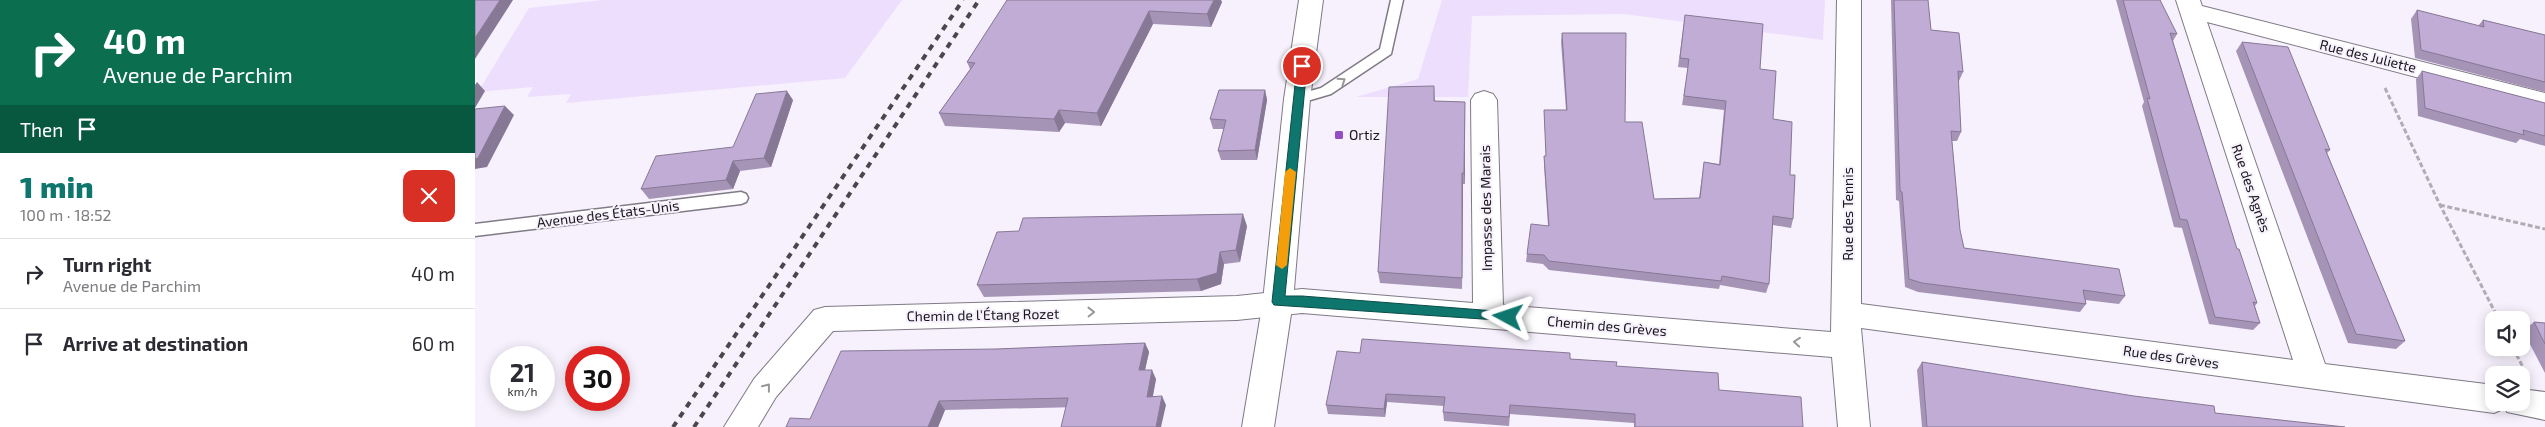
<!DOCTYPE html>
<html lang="en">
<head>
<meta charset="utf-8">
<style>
	:root { --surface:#fff; --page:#f2f2f3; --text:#2b2b33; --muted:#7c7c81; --line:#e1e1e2; --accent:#0f766e }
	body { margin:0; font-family:"Exo 2",sans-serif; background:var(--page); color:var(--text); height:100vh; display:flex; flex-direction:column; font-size:19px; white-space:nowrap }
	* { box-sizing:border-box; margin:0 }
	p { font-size:16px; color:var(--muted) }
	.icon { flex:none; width:28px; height:28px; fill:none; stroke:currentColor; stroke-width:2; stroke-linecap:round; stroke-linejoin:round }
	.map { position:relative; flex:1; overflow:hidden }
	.sheet { display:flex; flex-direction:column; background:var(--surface); width:475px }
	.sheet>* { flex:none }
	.guide { background:#0b6e4f; color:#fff; overflow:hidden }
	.controls { position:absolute; left:2010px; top:311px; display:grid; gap:10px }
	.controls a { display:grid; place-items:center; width:45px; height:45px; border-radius:10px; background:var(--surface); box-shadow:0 2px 12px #0003; font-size:25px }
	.speed { position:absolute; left:15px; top:346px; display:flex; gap:10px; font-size:25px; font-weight:700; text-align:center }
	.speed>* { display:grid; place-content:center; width:65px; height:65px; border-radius:50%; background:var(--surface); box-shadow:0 2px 12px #0003; line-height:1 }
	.speed small { font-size:12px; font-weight:400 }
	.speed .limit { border:8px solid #d22; background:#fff; color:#111 }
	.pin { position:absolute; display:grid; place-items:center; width:42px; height:42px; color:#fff; margin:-21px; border:2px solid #fff; border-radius:50%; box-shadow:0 1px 5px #0007 }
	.me { position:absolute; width:55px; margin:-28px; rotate:275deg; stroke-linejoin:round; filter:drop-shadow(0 0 4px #0008) }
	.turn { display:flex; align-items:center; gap:18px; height:105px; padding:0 20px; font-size:22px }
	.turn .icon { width:65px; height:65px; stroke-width:2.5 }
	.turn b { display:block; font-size:35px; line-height:42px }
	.then { display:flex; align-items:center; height:48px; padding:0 20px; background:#0003; gap:10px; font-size:19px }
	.round { display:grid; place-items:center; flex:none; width:52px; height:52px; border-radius:10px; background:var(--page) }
	.headline { display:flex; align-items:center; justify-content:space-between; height:85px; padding:0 20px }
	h1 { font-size:30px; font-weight:800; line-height:38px; color:var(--accent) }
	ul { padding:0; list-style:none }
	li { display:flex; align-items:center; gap:15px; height:70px; padding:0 20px; border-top:1px solid var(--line) }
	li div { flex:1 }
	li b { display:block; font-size:19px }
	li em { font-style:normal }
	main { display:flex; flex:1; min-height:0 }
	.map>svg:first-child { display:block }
</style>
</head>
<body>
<main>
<section class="sheet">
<div class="guide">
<div class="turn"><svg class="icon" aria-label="right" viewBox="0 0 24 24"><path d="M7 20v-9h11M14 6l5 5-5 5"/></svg><div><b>40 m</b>Avenue de Parchim</div></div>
<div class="then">Then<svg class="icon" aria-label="arrive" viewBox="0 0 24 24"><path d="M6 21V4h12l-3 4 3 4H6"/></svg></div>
</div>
<div class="headline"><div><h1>1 min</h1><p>100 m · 18:52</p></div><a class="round" style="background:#d93025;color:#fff"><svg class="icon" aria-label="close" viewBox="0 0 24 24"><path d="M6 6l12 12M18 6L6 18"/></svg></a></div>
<ul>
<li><svg class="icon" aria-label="right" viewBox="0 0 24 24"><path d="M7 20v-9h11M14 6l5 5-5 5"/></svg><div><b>Turn right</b><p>Avenue de Parchim</p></div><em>40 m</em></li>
<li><svg class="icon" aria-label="arrive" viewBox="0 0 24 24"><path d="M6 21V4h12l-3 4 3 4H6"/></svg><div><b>Arrive at destination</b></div><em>60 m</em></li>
</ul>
</section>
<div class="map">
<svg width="2070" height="427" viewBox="0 0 2070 427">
	<rect width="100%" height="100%" fill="#f6f1fc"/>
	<path fill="#eedefe" d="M127,0H427L370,78L91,103L96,94L52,97L58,87L3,92L54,8Z
		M967,0H1350L1348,40L1149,14L997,16L993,97H881L943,79Z"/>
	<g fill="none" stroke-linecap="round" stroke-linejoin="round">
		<g stroke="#7f7a84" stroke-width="3">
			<path id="service" d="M916,0H928L916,54L856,94L822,104L817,102L815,99L817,96L846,88L905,49Z
				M266,192L271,194L273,198L271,202L266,204L0,236V224Z"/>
		</g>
		<g stroke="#7f7a84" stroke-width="2">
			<path id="minor" d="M1362,0H1386V304L1818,360L1701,0H1725L1727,6L2070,93V111L1732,22L1850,364L2019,385V402H2046V389L2070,392V420L2032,412L2030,408L2019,413L1386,328L1395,427H1363L1357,357L827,313L762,320L358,331L301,397L283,427H249L279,379L339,310L350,307L762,296L827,289L998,303L996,100L1000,94L1009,91L1018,94L1022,100L1028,305L1356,332Z"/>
		</g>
		<g stroke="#7f7a84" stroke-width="2">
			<path id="tertiary" d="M824,0H848L835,99L818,301L799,427H767L788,301L809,99Z"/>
		</g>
		<path stroke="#b0acb5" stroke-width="3" stroke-dasharray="5 2.5" stroke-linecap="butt" d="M1910,88L1965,205L2024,320
			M1965,205L2070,229
			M2038,348L2050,371"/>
		<use href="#service" fill="#fff" fill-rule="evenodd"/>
		<use href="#minor" fill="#fff" fill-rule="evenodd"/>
		<use href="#tertiary" fill="#fff" fill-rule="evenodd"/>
		<path stroke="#49474c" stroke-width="4" stroke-dasharray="6 6" stroke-linecap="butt" d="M198,427L488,0
			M219,427L504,0"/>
	</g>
	<path fill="#a694b7" d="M532,0L747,2L736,27L678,24L626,126L590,123L584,132L470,126L464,113L495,69L492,62Z
		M1416,0H1453L1456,30L1488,72L1484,81H1483L1486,132L1482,141H1477L1485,230L1489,248L1650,296L1644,304L1610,300L1611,304L1605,312L1443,292L1430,287L1424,201L1421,200Z
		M1641,0H1685L1702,34L1698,41L1762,249L1782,303L1780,306L1785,323L1778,330L1734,324L1707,228L1699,227L1667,106L1669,102Z
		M1942,10L2003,26L2008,20L2070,35V92L1940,58L1936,19Z
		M1210,15L1285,69L1298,119L1315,175L1318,219L1316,228L1298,225L1294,284L1291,293L1245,285L1244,289L1074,270L1068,264L1051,262L1052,254L1073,226L1069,165V156H1071L1069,110H1091L1086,42L1087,33L1150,122L1179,199L1224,198L1229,162L1244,164L1249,110L1207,105L1213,68L1203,67Z
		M1767,42L1855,150L1852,153L1930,341L1921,349L1873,343L1761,51Z
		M1947,71L2070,103V146L2045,139L2041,143L1943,116L1941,79Z
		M959,86L960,101L990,102V184H988L987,289L905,283L903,272Z
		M790,90L792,100L782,160H746L743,151L749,129H738L735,119Z
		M318,100L296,167L265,171L258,189L174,199L166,189L258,147Z
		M772,226L765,262L749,264L746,284L726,291L509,297L502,285L544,231Z
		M2059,322L2070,323V373L2048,331Z
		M670,343L674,352L670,370L681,379L678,396L691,405L470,410L463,427H311L335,419L521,349Z
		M885,353L1095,359L1141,366L1244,390L1328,427H1159V423L1035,414L1034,426L969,421L968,412L969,406L912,402L910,417L853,414L851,405Z
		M1447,362L1740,413L1870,427H1447L1442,370Z"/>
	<path fill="#877895" d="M25,0H38L0,59V38Z
		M739,0H746L747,2L736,27L732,14Z
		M674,11L678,24L626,126L622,113Z
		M2,82L10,91L0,108V85Z
		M790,90L792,100L782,160L780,150Z
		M312,91L318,100L296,167L289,158Z
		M990,102V184L989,173Z
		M30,106L39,115L12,167L0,169V159Z
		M584,110L590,123L584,132L579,119Z
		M258,161L265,171L258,189L251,180Z
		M987,173L988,184L987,289Z
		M768,214L772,226L765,262L761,250Z
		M745,252L749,264L746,284L726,291L722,279Z
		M670,343L674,352L668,379L664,370Z
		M677,370L681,379L676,405L672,397Z
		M911,394L912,402L910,417L909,409Z
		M687,396L691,405L686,427H681Z
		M464,401L470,410L463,427H453Z"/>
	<path fill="#c1acd5" stroke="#877895" d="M0,0H25L0,38Z
		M532,0H739L732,14L674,11L622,113L584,110L579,119L464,113L500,63L492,62Z
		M1419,0H1453L1456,30L1484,33L1488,72L1483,71L1486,132L1476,131L1485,230L1489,248L1644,269L1650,296L1608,290L1611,304L1447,283L1434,279L1427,192L1425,191Z
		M1648,0H1685L1702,34L1695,33L1762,249H1764L1782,303L1778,302L1785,323L1740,317L1712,220L1705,219L1672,98L1675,99Z
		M1942,10L2009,27L2008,20L2070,35V82L1946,50Z
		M1210,15L1288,24L1285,69L1301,71L1298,119L1317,122L1315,175H1320L1318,219L1298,216L1294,284L1247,276L1246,281L1074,261L1069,255L1052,254L1056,224L1074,226L1069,156H1071L1069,110H1092L1087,33H1151L1150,122H1167L1179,199L1225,198L1229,162L1245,165L1251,101L1209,96L1214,59L1205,58Z
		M1767,42L1813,47L1855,150L1850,149L1930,341L1881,334Z
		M1947,71L2070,103V136L2048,130L2049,135L1950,108Z
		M959,86V101L990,102L989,173H987V278L903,272L914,87Z
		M744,90H790L780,150L743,151L751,120L735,119Z
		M312,91L289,158L258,161L251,180L166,189L181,156L258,147L281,94Z
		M30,106L3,158L0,159V109Z
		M768,214L761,250L745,252L742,273L722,279L502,285L522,232L544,231L548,218Z
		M2059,322L2070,323V344Z
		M887,339L1095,353V359L1142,362L1141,366L1243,373L1244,390L1326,397L1328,427H1160V414L1035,405L1034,417L968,412L970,397L911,394L909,409L851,405L862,351L885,353Z
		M670,343L664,370H677L672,397L687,396L681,427H586L593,398L464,401L453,427H311L315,418L335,419L366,351L521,349Z
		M1447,362L1659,396L1739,406L1740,413L1870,427H1452Z"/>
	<defs><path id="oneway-chevron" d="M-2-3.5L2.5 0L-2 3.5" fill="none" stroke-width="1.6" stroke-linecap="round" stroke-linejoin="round" transform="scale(1.25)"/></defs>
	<g stroke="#979798">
		<use href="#oneway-chevron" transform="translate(867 81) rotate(-34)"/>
		<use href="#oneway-chevron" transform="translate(616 312) rotate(-1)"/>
		<use href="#oneway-chevron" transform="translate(1322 342) rotate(-175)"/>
		<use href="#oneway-chevron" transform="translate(292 387) rotate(-52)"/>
	</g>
	<path fill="#0f766e" stroke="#0a4d48" d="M827,63L832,66L810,296H827L1033,312L1037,314L1039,317L1037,321L799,305L797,302L822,66Z"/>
	<path fill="#f59e0b" d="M815,168L821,172L812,265L807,269L801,265L810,172Z"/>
	<rect fill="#924fc4" stroke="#f6f1fc" stroke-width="2" x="859" y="130" width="10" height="10" rx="2.5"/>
	<g text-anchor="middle" stroke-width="4" stroke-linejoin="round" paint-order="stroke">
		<g font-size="14" fill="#18171a" stroke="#f6f1fc">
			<text transform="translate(1893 56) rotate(14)" y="5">Rue des Juliette</text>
			<text transform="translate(1776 188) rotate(71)" y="5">Rue des Agnès</text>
			<text transform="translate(1011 208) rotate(-91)" y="5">Impasse des Marais</text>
			<text transform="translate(133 214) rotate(-7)" y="5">Avenue des États-Unis</text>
			<text transform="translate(1373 214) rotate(-90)" y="5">Rue des Tennis</text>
			<text transform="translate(508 315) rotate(-1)" y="5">Chemin de l'Étang Rozet</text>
			<text transform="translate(1132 326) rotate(5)" y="5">Chemin des Grèves</text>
			<text transform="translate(1696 357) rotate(8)" y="5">Rue des Grèves</text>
		</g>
		<g font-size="14" fill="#18171a" stroke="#f6f1fc" text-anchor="start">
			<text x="874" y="140">Ortiz</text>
		</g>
	</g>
</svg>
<div class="controls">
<a><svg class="icon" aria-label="sound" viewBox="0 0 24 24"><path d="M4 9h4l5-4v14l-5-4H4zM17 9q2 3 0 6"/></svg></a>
<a><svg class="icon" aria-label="layers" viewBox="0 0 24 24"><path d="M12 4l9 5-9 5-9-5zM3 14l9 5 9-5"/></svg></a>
</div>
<div class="speed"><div>21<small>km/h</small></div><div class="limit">30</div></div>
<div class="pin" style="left:827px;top:66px;background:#d93025"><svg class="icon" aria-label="arrive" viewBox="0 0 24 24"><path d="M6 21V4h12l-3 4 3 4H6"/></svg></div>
<svg class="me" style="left:1033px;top:317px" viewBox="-20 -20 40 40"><path d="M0-17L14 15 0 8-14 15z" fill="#0f766e" stroke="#fff" stroke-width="4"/></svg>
</div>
</main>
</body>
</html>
